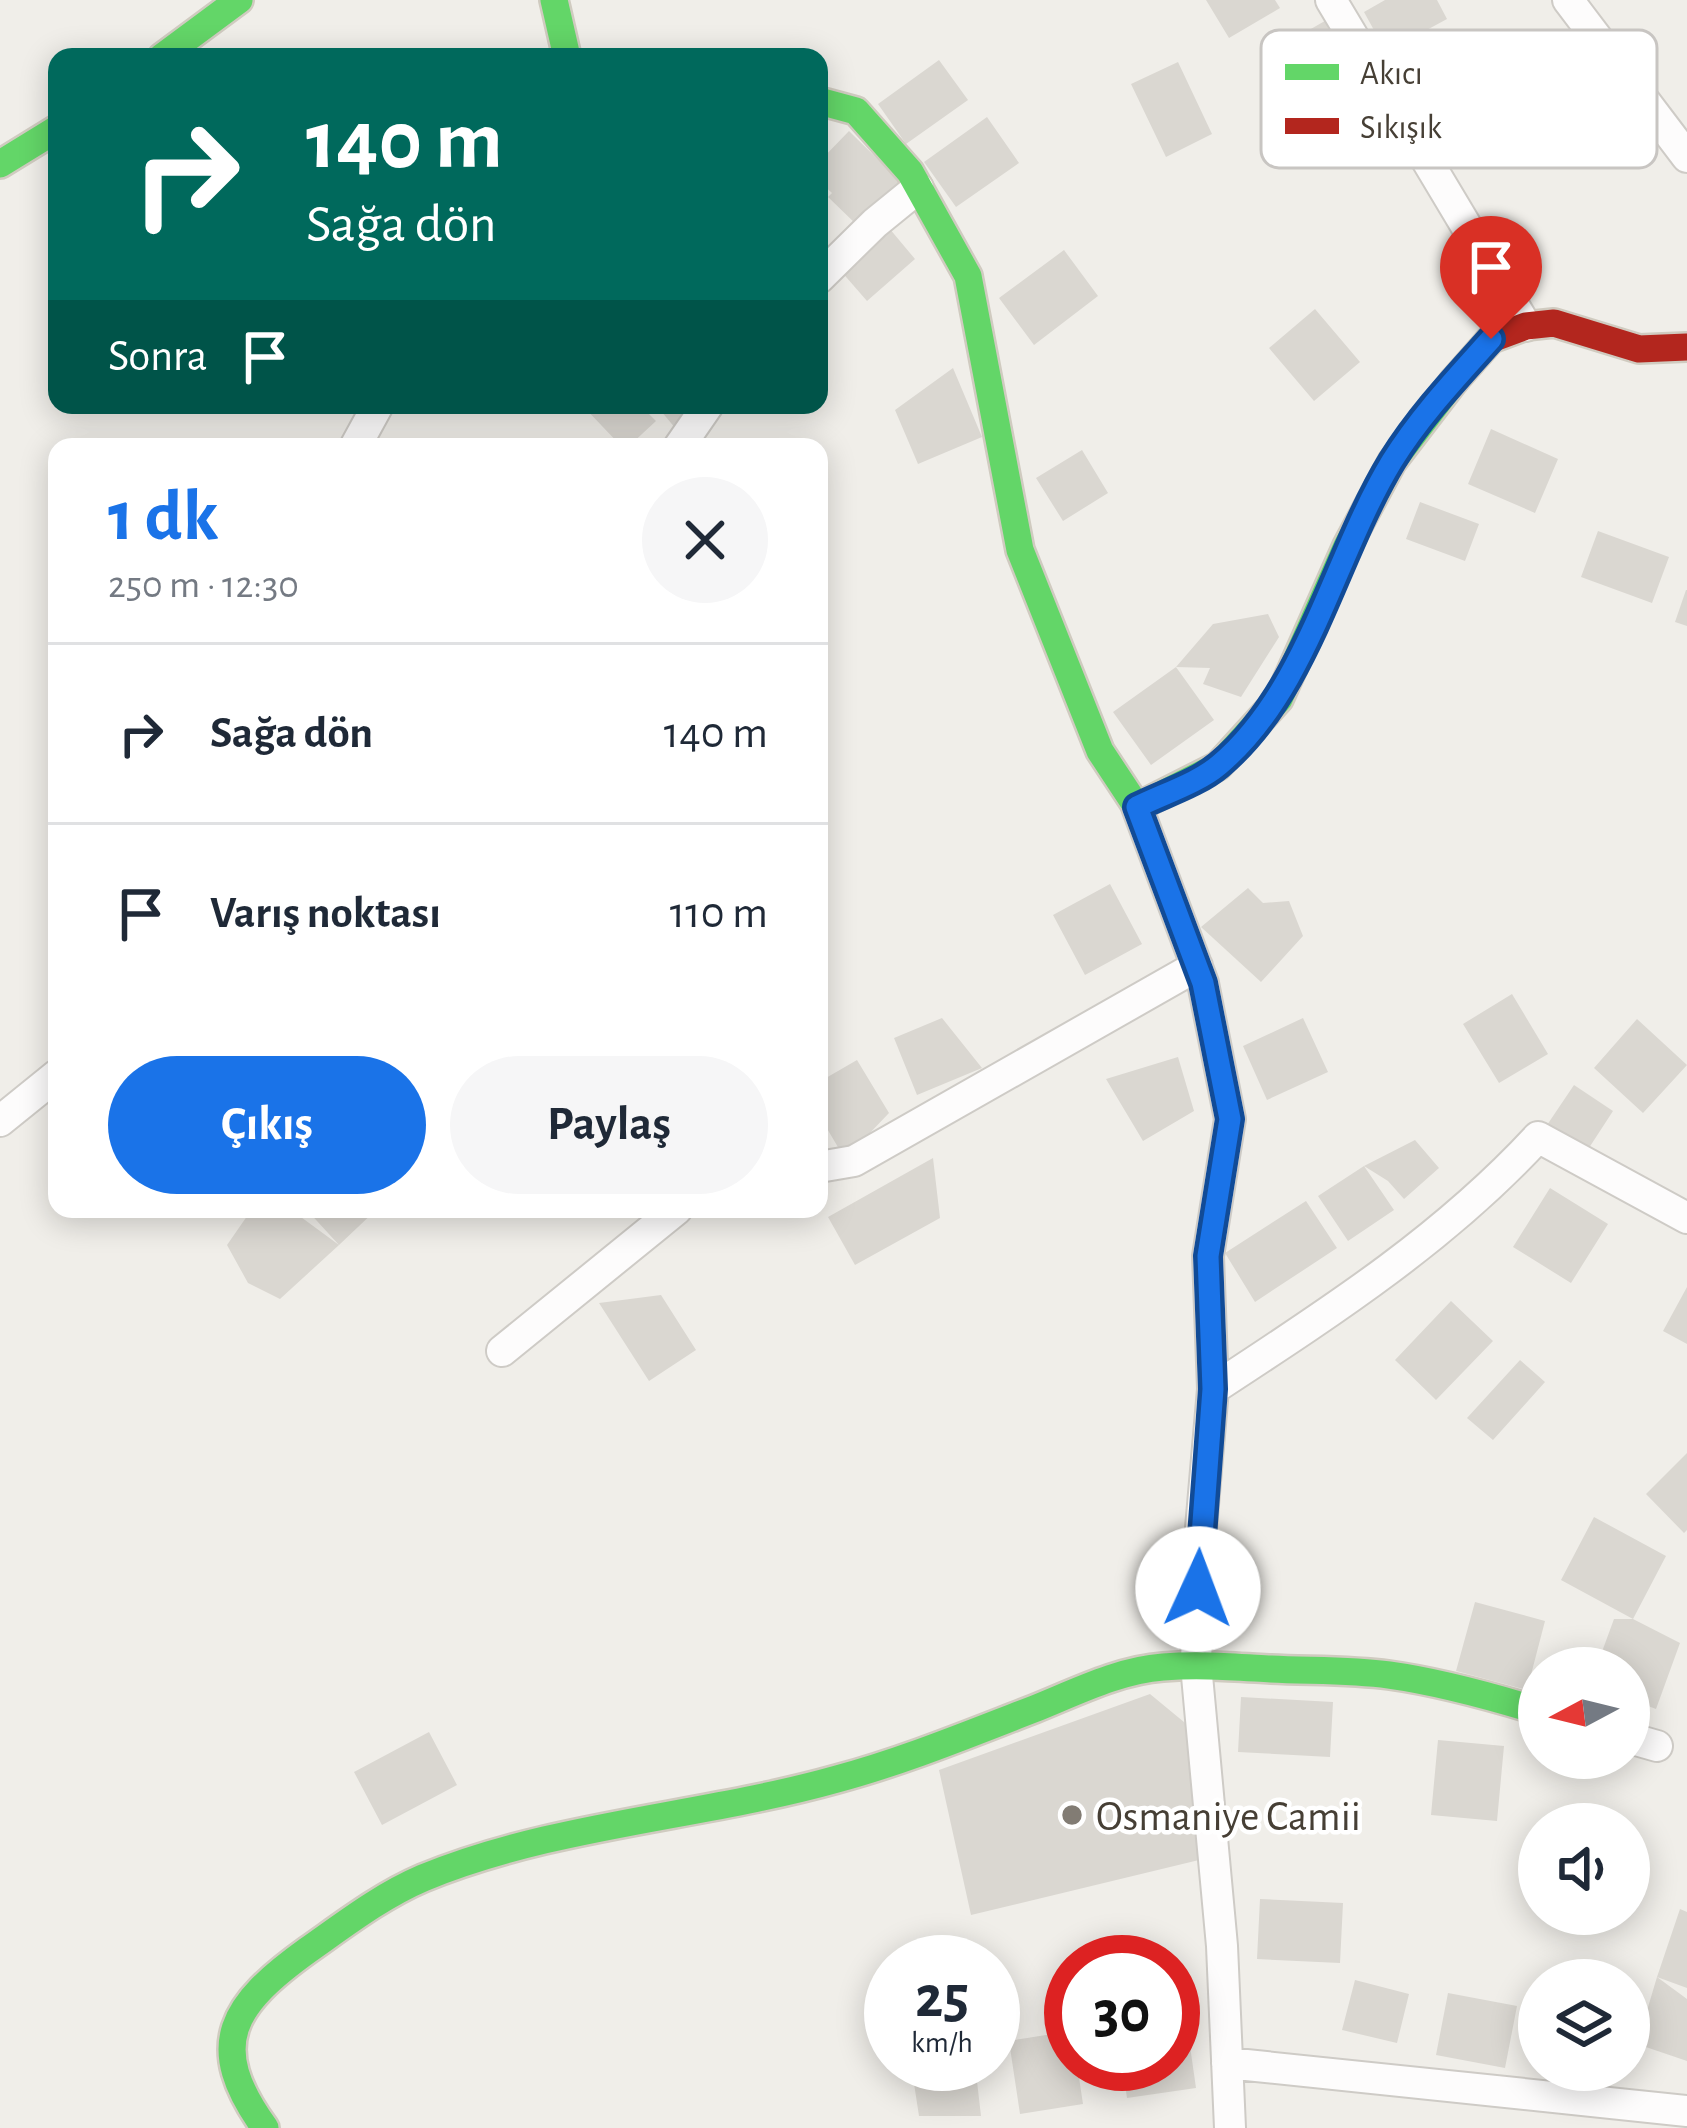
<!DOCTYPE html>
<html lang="tr">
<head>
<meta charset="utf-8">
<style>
	:root { --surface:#fff; --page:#f6f6f7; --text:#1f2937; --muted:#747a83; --line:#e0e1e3; --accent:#1a73e8 }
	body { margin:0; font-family:"Alegreya Sans",sans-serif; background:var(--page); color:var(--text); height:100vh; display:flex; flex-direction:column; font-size:45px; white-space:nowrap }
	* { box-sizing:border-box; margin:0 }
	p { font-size:39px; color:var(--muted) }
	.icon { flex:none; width:66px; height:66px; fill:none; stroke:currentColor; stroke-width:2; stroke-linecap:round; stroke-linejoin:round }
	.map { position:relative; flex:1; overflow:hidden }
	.sheet { position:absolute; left:48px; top:438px; width:780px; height:780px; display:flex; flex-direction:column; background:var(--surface); border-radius:24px; box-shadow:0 6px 30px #0003 }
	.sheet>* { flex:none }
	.guide { position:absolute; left:48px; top:48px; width:780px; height:366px; border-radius:24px; box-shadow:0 6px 30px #0003; background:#00695c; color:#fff; overflow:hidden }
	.needle { width:78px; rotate:263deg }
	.controls { position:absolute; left:1518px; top:1647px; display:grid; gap:24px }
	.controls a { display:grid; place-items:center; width:132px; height:132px; border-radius:50%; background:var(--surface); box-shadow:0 6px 30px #0003; font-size:60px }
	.speed { position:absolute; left:864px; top:1935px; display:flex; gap:24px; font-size:60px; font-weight:700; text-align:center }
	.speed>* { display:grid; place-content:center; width:156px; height:156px; border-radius:50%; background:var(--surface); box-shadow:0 6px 30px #0003; line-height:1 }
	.speed small { font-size:30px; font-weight:400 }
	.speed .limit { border:18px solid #d22; background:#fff; color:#111 }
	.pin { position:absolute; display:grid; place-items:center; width:102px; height:102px; color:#fff; margin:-123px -51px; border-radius:50% 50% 50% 0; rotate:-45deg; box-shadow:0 0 12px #0007 }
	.pin .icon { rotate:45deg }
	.me { position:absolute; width:132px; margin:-66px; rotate:2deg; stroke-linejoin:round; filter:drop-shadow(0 0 9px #0008) }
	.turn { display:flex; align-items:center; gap:42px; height:252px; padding:0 60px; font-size:54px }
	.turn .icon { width:156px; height:156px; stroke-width:2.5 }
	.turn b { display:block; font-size:84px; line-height:102px }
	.then { display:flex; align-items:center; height:114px; padding:0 60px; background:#0003; gap:24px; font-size:45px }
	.round { display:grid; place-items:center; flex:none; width:126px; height:126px; border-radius:63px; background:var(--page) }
	.headline { display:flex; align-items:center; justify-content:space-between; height:204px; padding:0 60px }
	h1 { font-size:72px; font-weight:700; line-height:90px; color:var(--accent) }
	.button { display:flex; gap:24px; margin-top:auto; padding:24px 60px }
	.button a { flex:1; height:138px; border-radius:72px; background:var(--accent); color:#fff; font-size:48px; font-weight:700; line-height:138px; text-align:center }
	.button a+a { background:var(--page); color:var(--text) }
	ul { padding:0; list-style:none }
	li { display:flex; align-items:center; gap:36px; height:180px; padding:0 60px; border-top:3px solid var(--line) }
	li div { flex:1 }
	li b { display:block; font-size:45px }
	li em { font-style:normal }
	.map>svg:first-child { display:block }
</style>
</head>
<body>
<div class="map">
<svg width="1687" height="2128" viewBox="0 0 1687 2128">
	<rect width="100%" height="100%" fill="#f0eee9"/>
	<path fill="#dad7d1" d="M1206,0H1275L1280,8L1229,38Z
		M1385,0H1437L1447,19L1386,52L1364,12Z
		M1330,18L1356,64L1303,95L1276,49Z
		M939,60L968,100L906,144L878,104Z
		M1178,62L1212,134L1166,157L1131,84Z
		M987,117L1019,163L956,207L924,162Z
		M849,131L902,183L859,227L828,197L832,193L819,181V162Z
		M889,228L915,259L867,301L840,270Z
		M1064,250L1098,296L1034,345L999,298Z
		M1315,309L1360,362L1314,401L1269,348Z
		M953,368L982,437L918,464L895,410Z
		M582,405H640L656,421L628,447H622Z
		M656,405H693L676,429Z
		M1491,429L1558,459L1535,513L1468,484Z
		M1082,450L1108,493L1063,521L1036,478Z
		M1420,502L1479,524L1465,561L1406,539Z
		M1598,531L1669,557L1652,603L1581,577Z
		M1686,590H1687V626L1675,622Z
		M1268,614L1279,637L1241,697L1203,684L1210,668L1176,667L1214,720L1151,765L1113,712L1176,667L1213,624Z
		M1110,884L1142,944L1085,975L1053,915Z
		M1248,888L1263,903L1289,901L1303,936L1261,982L1201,927Z
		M1512,994L1548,1054L1499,1083L1463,1024Z
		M942,1018L982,1068L917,1095L894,1038Z
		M1303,1018L1328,1072L1267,1100L1243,1046Z
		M1637,1019L1687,1065L1643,1113L1594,1068Z
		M1178,1057L1194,1111L1143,1141L1106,1079Z
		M857,1060L889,1113L845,1159L819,1115V1082Z
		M1574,1085L1613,1111L1585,1154L1545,1128Z
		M1415,1140L1439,1168L1404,1199L1388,1181L1364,1166L1394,1210L1348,1241L1318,1196L1364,1166Z
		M933,1158L940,1218L855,1265L828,1217Z
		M1550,1188L1608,1224L1571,1283L1513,1247Z
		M1306,1201L1337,1248L1255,1302L1225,1253Z
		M252,1209H290L339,1245L280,1299L248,1283L227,1245Z
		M306,1209H377L339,1245Z
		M1687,1287V1344L1663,1331Z
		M661,1295L696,1350L649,1381L599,1303Z
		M1451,1301L1493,1341L1436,1400L1395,1360Z
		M1520,1360L1545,1382L1493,1440L1467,1418Z
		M1687,1453V1530L1684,1533L1646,1494Z
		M1594,1517L1666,1556L1633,1619L1561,1580Z
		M1475,1602L1545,1621L1527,1690L1456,1671Z
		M1614,1619H1633L1680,1643L1656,1709L1629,1699V1668H1596Z
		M1150,1694L1190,1727L1199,1860L971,1915L939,1770Z
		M1241,1697L1333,1702L1330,1757L1238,1752Z
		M429,1732L457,1785L382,1825L354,1772Z
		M1438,1740L1504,1746L1497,1821L1431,1815Z
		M1260,1899L1343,1903L1340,1963L1257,1959Z
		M1680,1909L1687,1912V1988L1657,1977L1687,1999V2061L1637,2044L1657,1977Z
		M1355,1980L1409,1994L1397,2043L1342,2030Z
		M1448,1993L1517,2006L1505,2068L1436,2055Z
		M1187,2025L1196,2088L1127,2098L1122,2064H1173V2027Z
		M1071,2031V2064H1077L1083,2104L1020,2114L1009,2041Z
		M911,2064H975L981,2116H919Z"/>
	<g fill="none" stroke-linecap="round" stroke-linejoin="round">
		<g stroke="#cecbc6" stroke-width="34">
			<path id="street" d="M1331,0L1526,326
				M1568,0L1687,157
				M819,278L875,223L918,188
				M355,447L378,405
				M679,447L708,405
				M1137,807L1203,983L1230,1119L1208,1256L1213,1389L1199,1551L1196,1665L1222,1946L1230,2128
				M0,1121L57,1075
				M819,1167L854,1161L1197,966
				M502,1351L677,1209
				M1213,1389C1329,1313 1444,1239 1538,1137L1687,1218
				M1629,1738L1657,1746
				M1227,2063L1687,2111"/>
		</g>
		<g stroke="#d0cbc0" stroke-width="32">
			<path id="fast" d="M554,0L567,57
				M162,57L239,0
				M819,101L856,111L910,172L968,276L1020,550L1100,751L1137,807L1218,766L1279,699L1347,546L1392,462L1454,381
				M0,164L57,129
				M265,2128C204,2044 233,2004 308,1950C345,1924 381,1896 423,1878C554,1824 702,1817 837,1779C904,1761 969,1734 1034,1709C1074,1693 1119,1670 1163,1667C1199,1664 1235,1667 1271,1669C1310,1671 1351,1670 1389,1675C1440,1682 1490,1696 1539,1711"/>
		</g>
		<g stroke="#d0cbc0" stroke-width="32">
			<path id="jam" d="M1454,381L1491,339L1526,326L1554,323L1639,349L1687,347"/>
		</g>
		<use href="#street" stroke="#fdfcfc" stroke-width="30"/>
		<use href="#fast" stroke="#63d668" stroke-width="27"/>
		<use href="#jam" stroke="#b3261e" stroke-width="27"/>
	</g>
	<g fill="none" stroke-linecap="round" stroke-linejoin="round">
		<g stroke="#114b97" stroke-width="30">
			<path id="route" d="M1198,1589L1213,1389L1208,1256L1230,1119L1203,983L1137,807C1163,794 1198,783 1219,765C1308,690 1333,558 1392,461C1420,416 1456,378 1491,339"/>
		</g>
		<use href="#route" stroke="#1a73e8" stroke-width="21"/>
	</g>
	<circle fill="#827c74" stroke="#fff" stroke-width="4.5" cx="1072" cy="1815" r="12"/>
	<g text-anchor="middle" stroke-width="9" stroke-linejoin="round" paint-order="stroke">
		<g font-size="42" fill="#463f35" stroke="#fff" text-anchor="start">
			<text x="1096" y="1830">Osmaniye Camii</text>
		</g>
	</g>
	<rect x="1261" y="30" width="396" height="138" rx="18" fill="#fff" stroke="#c8c5c2" stroke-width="3"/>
	<rect x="1285" y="64" width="54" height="16" fill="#63d668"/>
	<rect x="1285" y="118" width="54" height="16" fill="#b3261e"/>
	<g font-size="33" fill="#463f35">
		<text x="1360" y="84">Akıcı</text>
		<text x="1360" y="138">Sıkışık</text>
	</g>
</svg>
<div class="controls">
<a><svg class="needle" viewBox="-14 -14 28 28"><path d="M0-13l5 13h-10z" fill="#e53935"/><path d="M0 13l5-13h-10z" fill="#747a83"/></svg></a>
<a><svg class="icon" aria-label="sound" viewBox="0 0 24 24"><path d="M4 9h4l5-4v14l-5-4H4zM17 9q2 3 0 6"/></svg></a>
<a><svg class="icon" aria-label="layers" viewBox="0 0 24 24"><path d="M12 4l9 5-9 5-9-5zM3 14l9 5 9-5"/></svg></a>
</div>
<div class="speed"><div>25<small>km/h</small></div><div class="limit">30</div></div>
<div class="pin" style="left:1491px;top:339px;background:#d93025"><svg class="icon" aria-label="arrive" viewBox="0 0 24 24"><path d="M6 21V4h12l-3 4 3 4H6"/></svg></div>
<svg class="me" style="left:1198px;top:1589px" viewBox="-20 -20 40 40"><circle r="19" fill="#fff"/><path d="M0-13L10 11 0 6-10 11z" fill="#1a73e8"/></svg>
<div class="guide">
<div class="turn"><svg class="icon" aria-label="right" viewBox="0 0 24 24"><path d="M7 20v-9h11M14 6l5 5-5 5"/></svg><div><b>140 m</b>Sağa dön</div></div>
<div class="then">Sonra<svg class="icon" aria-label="arrive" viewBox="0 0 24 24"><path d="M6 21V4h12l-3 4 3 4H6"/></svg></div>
</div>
<section class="sheet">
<div class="headline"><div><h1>1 dk</h1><p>250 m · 12:30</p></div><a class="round"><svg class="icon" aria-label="close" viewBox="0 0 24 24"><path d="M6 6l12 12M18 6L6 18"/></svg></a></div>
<ul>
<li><svg class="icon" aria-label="right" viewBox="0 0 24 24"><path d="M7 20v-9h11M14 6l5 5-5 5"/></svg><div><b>Sağa dön</b></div><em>140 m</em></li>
<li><svg class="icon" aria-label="arrive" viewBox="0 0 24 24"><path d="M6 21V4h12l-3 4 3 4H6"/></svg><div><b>Varış noktası</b></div><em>110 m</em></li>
</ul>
<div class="button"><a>Çıkış</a><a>Paylaş</a></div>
</section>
</div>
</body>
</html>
